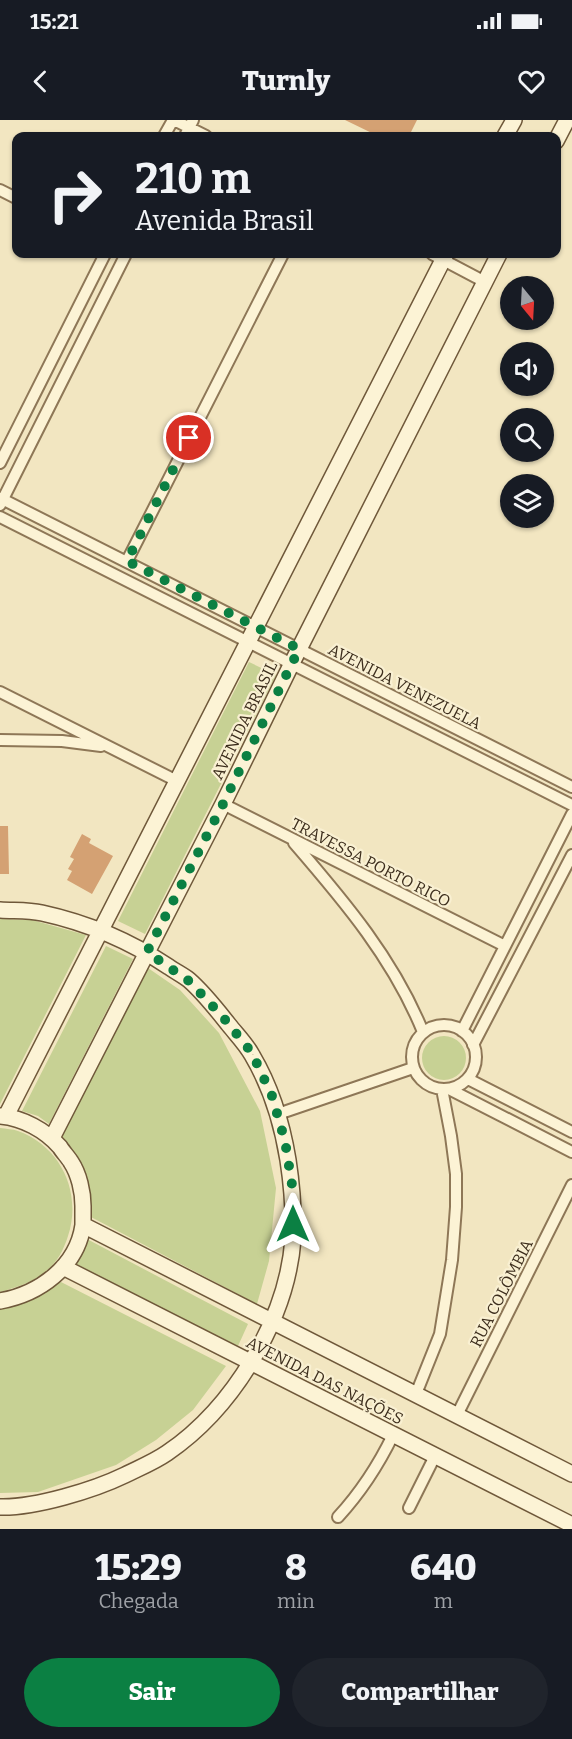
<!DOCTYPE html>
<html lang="pt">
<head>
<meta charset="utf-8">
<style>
	:root { --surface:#171b24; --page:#20242c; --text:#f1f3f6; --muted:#9ea1a6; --accent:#0b8043 }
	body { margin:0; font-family:Bitter,serif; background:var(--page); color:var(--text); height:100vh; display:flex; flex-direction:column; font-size:22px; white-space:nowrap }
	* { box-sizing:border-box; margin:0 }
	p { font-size:20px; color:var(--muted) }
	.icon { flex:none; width:33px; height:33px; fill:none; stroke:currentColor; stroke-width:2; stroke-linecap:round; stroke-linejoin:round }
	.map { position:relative; height:1409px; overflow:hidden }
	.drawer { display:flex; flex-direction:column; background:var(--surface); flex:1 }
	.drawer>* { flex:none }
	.top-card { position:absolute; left:12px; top:12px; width:549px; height:126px; border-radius:12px; box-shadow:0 2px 4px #0004; background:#171b24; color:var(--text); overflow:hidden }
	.needle { width:39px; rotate:162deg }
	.fabs { position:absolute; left:500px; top:156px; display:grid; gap:12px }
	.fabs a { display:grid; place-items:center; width:54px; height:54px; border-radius:50%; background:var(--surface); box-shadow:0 2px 4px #0004; font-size:30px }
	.pin { position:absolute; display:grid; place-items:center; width:51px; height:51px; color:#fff; margin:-26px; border:3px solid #fff; border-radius:50%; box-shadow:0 2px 6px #0007 }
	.me { position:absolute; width:66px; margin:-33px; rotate:0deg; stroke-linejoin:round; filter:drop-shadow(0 0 4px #0008) }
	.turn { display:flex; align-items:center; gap:21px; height:126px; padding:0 24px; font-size:27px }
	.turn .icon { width:78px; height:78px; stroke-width:2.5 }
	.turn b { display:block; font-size:42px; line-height:51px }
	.eta { display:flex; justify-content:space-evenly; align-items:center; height:102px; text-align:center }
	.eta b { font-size:36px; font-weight:800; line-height:42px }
	.button { display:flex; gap:12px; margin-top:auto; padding:12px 24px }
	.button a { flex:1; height:69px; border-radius:36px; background:var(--accent); color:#fff; font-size:24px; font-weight:800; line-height:69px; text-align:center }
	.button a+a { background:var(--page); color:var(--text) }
	.status { display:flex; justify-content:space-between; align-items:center; height:42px; padding:0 30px; background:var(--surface); direction:ltr }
	.status svg { height:16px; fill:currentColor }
	header { display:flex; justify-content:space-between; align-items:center; height:78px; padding:0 24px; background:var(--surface); font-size:27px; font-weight:800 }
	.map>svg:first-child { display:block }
</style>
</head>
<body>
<div class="status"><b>15:21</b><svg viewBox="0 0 49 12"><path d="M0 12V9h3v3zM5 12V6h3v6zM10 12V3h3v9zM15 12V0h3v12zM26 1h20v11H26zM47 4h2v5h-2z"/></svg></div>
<header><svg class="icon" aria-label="back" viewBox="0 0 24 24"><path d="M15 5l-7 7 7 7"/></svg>Turnly<svg class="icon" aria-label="heart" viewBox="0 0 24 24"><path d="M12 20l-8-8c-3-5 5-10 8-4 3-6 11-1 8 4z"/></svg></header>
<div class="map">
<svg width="572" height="1409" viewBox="0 0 572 1409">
	<rect width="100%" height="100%" fill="#f2e6c1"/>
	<path fill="#c7d194" d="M249,542L276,555L145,814L118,801Z
		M0,799L32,800L86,815L0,984Z
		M106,826L133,839L49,1004L38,996L22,991Z
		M148,848L180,870L219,913L260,991L276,1068L269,1141L257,1184L89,1096L76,1038L62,1016Z
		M422 938a22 22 0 1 1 44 0a22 22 0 1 1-44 0Z
		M0,1008C6,1009 13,1009 18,1011C62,1027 82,1074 68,1116C64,1129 57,1143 46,1151C32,1163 17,1167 0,1172Z
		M85,1118L248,1204L238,1226L71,1144Z
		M61,1162L226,1246L193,1290L156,1320L116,1345L38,1372L0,1373V1189C25,1186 41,1175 61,1162Z"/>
	<path fill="#d4a173" d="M345,0H417L409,16H378Z
		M0,706H8L9,754H0Z
		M82,714L91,719L89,723L113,736L92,774L67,760L72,751L68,749L74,739L70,737Z"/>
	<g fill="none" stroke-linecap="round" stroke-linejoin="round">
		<g stroke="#8e7757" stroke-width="14">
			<path id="street" d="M174,0L206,16
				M164,16L173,0
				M185,16L193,0
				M0,70L16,78
				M432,134L485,162
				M0,343L105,134
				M0,378L572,667
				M0,385L126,134
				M0,397L572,685
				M127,441L283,134
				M0,572L177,661
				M0,620L62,621L101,626
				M223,684L505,826
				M294,723C345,782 394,840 423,912
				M412 937a32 32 0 1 1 64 0a32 32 0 1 1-64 0Z
				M462,911L572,694
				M473,925L572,735
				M468,959L572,1012
				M449,969L572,1032
				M278,994L413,948
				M416,1274L440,1214L452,1140L456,1087V1054L451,1016L442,969
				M457,1295L572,1065
				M409,1388L435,1336
				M338,1397C361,1372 378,1346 393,1315"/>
		</g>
		<g stroke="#6f583a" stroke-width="18">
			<path id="secondary" d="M505,16L514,0
				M556,21L567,0
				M0,790C14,791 28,790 42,793C88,803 130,821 169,847C176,852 183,855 189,860C204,873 217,890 229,905C237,915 246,924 252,935C271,967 282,1003 288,1040C292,1066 294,1092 293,1119C287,1200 233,1288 167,1333C154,1342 139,1348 125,1355C94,1370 35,1388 0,1387
				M0,996C23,998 45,1010 60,1027C63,1032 68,1037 71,1042C79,1054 83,1072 83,1086C83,1092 83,1099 83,1105C77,1147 39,1174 0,1181
				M6,996L446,134
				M52,1018L223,684L292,543L499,134
				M83,1105L572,1354
				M63,1147L572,1405"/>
		</g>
		<use href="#street" stroke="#fcf3d5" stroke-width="10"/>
		<use href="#secondary" stroke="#fcf3d5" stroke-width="15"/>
	</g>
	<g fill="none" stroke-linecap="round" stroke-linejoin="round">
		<path stroke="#0b8043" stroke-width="10" stroke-dasharray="0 18" d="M189,318L127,441L299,529L223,684L147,832L189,861L222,896L252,933L272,976L285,1021L293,1071V1104"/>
	</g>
	<g text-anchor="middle" stroke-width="4.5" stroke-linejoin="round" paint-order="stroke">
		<g font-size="16" fill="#3c2d1c" stroke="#f9f0d2">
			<text transform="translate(405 566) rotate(27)" y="6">AVENIDA VENEZUELA</text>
			<text transform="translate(244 600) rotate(-64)" y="6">AVENIDA BRASIL</text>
			<text transform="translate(371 742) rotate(27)" y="6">TRAVESSA PORTO RICO</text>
			<text transform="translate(501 1173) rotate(-63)" y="6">RUA COLÔMBIA</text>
			<text transform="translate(325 1260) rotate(27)" y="6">AVENIDA DAS NAÇÕES</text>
		</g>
	</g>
</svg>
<div class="fabs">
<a><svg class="needle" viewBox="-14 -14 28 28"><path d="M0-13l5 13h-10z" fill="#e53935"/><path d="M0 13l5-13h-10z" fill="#9ea1a6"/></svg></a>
<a><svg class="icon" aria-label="sound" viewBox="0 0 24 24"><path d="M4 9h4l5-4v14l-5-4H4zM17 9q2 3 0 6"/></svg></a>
<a><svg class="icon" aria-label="search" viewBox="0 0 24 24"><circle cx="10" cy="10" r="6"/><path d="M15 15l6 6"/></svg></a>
<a><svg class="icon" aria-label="layers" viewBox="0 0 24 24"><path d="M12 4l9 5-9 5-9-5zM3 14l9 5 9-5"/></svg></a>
</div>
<div class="pin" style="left:189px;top:318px;background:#d93025"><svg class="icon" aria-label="arrive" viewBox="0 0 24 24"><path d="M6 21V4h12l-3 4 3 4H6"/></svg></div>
<svg class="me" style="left:293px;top:1104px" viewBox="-20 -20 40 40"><path d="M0-17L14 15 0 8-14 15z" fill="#0b8043" stroke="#fff" stroke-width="4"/></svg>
<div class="top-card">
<div class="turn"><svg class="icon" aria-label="right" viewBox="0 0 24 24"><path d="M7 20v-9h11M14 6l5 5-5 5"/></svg><div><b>210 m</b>Avenida Brasil</div></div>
</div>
</div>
<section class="drawer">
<div class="eta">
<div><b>15:29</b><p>Chegada</p></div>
<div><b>8</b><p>min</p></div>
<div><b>640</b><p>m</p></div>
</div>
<div class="button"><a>Sair</a><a>Compartilhar</a></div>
</section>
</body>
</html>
